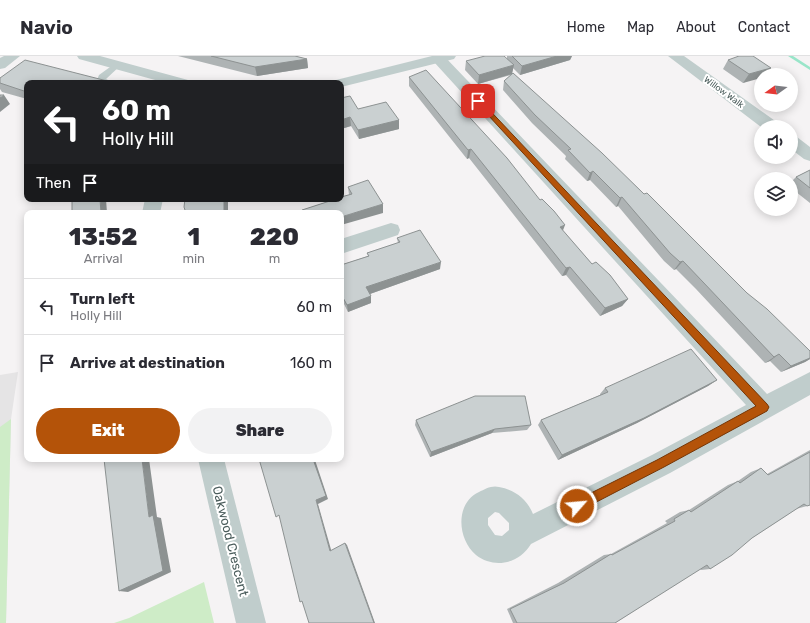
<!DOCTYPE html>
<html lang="en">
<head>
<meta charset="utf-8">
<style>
	:root { --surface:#fff; --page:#f2f2f3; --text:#2b2b33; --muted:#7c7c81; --line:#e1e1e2; --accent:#b45309 }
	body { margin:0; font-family:Rubik,sans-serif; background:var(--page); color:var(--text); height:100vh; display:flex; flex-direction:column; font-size:15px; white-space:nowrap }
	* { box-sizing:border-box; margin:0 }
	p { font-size:13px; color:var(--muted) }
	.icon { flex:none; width:22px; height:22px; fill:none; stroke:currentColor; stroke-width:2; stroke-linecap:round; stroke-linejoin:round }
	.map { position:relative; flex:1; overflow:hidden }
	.details { position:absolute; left:24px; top:154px; width:320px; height:252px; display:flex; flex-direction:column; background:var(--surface); border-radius:8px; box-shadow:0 2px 10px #0003 }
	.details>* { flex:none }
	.top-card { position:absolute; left:24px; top:24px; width:320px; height:122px; border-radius:8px; box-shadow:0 2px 10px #0003; background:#202124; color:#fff; overflow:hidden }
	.needle { width:26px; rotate:255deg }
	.fabs { position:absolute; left:754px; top:12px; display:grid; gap:8px }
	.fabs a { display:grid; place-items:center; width:44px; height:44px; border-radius:50%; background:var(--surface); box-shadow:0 2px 10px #0003; font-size:20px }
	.pin { position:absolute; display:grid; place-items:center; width:34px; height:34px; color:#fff; margin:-17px; border-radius:8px; box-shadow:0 2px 6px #0006 }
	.me { position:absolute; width:44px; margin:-22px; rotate:63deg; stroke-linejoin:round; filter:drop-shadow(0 0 3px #0008) }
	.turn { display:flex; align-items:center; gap:14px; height:84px; padding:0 12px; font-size:18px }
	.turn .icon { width:52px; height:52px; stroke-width:2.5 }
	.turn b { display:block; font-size:28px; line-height:34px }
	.then { display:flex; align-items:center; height:38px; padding:0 12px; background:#0003; gap:8px; font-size:15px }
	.eta { display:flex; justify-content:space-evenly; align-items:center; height:68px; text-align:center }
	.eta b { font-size:24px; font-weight:800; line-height:28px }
	.cta { display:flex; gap:8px; margin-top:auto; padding:8px 12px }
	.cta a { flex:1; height:46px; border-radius:24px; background:var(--accent); color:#fff; font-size:16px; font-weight:800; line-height:46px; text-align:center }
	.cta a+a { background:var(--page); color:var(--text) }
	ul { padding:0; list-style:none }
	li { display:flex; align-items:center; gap:12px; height:56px; padding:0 12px; border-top:1px solid var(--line) }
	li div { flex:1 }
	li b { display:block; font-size:15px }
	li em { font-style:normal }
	header { display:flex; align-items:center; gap:24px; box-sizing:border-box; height:56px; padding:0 20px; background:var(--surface); border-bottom:1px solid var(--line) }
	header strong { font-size:19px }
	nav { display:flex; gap:22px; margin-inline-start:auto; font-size:14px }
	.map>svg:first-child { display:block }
</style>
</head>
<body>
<header>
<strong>Navio</strong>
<nav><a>Home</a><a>Map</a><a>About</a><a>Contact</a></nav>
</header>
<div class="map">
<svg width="810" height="567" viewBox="0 0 810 567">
	<rect width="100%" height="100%" fill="#f5f3f4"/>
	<path fill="#e5e4e5" d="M18,316L11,363L6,567H0V319Z"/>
	<path fill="#ceecc7" d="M11,363L6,567H0V371Z
		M204,526L214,567H114L129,562Z"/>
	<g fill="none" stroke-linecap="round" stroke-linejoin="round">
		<path fill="#99e5c9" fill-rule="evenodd" d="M788,0H793L810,11V14Z"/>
		<path fill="#c0cdcc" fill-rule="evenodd" d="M117,6L121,9L106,23L114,27L98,26L97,24L99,19Z"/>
		<path fill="#c0cdcc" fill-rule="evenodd" d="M434,0H444L767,338L810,316V339L670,417L531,488C519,508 494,513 476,499C457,483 455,447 479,436C485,433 492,429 499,431C515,434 527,443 533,458L652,399L746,349L434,6L432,3ZM495,456L499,457L509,467V474L502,480L495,479L488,469V462Z
			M668,0H684L778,67L780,71H761Z
			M791,80L797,81L810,91V105L804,103L791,93Z
			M145,143H163L160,157H142Z
			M391,167L398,169L400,174L398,179L341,198V183Z
			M198,403H224L266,567H236Z"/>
		<path fill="#c0cdcc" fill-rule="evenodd" d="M4,0H20L5,12L0,13V2Z
			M77,0H100L188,24L190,27H166L79,3Z
			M432,0H456L454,3L341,31V27H334L336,24Z"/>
	</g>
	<path fill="#aeb3b4" d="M178,0H295L307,3L308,12L257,20Z
		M507,0H572L570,4L520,19L513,12L512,17L644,138L747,237L810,295V303L805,306L781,316L770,305L765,307L696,233L676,213L674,214L664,205L618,150L616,151L590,124L587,125L565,103L566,100L532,67L503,34L504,25L511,19L478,28L465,14L466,5L507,3Z
		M728,4L771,12L767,19H761L743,27L723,13Z
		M409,21L563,175L592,208L628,243L622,250L600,260L566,219L562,220L469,102L467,103L409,30Z
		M0,22L27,27V43L2,36L0,33Z
		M341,42L358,53L399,64V73L359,83L351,70L341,73Z
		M810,114V147L791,132V126L796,121Z
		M348,131L383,157H303L302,154L349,139Z
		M397,182L440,213L370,238L371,247L348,256L341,242V209L368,200L367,197L398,187Z
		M717,324L708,330L637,367L558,404L538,369L541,364L600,339V338L605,332Z
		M416,364L531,369L527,374L492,377L430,401L415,369Z
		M810,394V449L807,450L796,453L752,482L710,513L701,514L700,513L615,567H513L507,553L558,527L604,499L611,498L667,467L665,465L680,456L689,454L728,429L738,425L751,416L761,412L767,418Z"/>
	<path fill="#8d9292" d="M557,0H572L570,4L520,19L522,10Z
		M307,3L308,12L257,20L255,11Z
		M514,9L512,18L478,28L479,19Z
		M771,12L767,19H761V22L743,27L749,18Z
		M4,39L10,48L0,56V42Z
		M350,61L351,70L341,73V64Z
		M399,64V73L359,83L358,74Z
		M471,93L469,102L467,103L468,94Z
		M593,115L590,124L587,125L590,117Z
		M622,141L618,150L616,151L620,142Z
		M100,143H106L107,157H101Z
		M224,143H228V157H224Z
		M383,148V157L341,169V161Z
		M565,169L562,177L560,171Z
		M683,205L676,213L674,214L680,206Z
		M441,206L440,213L367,239L366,231Z
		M570,211L566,219L562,220L566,212Z
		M371,240V247L348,256L347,249Z
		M628,243L622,250L600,260L605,252Z
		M779,298L770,305L765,307L774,301Z
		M810,302V303L805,306L781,316L791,310Z
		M717,324L708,330L637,367L558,404L562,399Z
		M495,373L492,377L430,401L431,396Z
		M142,403H149L157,461L161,462L171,516L128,536L119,535L149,461Z
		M313,403H316L315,404L328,443L318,448L332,497L330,495L316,444Z
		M345,487L347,489L375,567H374Z"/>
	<path fill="#cad0d1" stroke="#8d9292" d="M211,0H295L307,3L255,11Z
		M485,0H504L514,9L479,19L466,5Z
		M512,0H557L522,10Z
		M739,0H753L771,12L749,18L728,4Z
		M25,4L115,27H27V36L0,27V22Z
		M426,14L507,102L540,144L542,143L554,155L565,169L560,171L592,208L596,206L610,219L628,243L605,252L570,211L566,212L471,93L468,94L409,21Z
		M513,17L602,97L644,138L647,137L747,237L767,253L810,295V302L791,310L779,298L774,301L703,226L683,205L680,206L670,197L622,141L620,142L593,115L590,117L568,94L571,93L535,59L504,25Z
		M0,39H4L0,42Z
		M350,40L358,53L386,46L399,64L358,74L350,61L341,64V42Z
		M810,114V132L796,121Z
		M368,124L383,148L341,161V157H304L302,154L336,143H341V141L352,138L348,131Z
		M72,143H100L101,157H72Z
		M185,143H224V157H186L184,151Z
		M420,174L441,206L366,231L371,240L347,249L341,238V209L369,200L367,197L400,186L397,182Z
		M691,293L717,324L644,362L562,399L541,364L608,336L605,332Z
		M475,340H525L531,369L495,373L431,396L416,364Z
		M810,396V449L807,450L804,448L752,482L732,499L710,513L707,509L615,567H517L510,553L564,527L611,498L612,499L675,465L674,463L689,454L691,456L738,425L740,427L761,412L768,419Z
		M104,403H142L149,461L153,459L163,515L119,535Z
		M259,403H313L326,440L316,444L330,495L345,487L374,567H309L302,545L300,546L279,459L276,461Z"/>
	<path fill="#b45309" stroke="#753606" d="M476,44H480L767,348L769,351L767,355L664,411L581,454L577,456L573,454L571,450L573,446L657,404L756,350L476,46Z"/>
	<g text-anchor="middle" stroke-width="4" stroke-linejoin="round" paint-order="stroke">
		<g font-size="9" fill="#4c5e5d" stroke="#fff">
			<text transform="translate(724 36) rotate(36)" y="3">Willow Walk</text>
		</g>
		<g font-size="13" fill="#4c5e5d" stroke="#fff">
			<text transform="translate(231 485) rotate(76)" y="5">Oakwood Crescent</text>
		</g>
	</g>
</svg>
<div class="fabs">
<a><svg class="needle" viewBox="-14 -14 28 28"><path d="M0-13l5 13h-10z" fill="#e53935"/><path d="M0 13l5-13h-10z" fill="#7c7c81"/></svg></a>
<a><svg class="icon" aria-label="sound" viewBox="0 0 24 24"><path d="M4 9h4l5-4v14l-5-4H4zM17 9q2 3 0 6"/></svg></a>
<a><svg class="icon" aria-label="layers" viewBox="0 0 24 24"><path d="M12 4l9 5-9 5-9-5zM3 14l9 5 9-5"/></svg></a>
</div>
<div class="pin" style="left:478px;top:45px;background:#d93025"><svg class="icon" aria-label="arrive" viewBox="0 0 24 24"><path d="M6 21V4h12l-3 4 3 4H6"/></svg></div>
<svg class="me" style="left:577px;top:450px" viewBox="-20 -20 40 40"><circle r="17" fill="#b45309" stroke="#fff" stroke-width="3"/><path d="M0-11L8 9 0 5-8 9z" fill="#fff"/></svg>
<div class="top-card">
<div class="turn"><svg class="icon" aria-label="left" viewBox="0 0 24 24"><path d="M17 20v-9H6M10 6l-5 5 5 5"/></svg><div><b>60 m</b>Holly Hill</div></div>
<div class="then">Then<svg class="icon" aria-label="arrive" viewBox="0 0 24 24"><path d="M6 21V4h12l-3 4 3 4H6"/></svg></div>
</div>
<section class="details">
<div class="eta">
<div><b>13:52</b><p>Arrival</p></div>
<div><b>1</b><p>min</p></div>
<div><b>220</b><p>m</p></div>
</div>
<ul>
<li><svg class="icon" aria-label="left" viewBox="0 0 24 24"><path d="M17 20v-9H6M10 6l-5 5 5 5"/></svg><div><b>Turn left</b><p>Holly Hill</p></div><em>60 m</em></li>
<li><svg class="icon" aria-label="arrive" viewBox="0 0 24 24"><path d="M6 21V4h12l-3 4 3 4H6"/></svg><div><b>Arrive at destination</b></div><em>160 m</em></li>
</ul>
<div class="cta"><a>Exit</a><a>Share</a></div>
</section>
</div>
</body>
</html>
